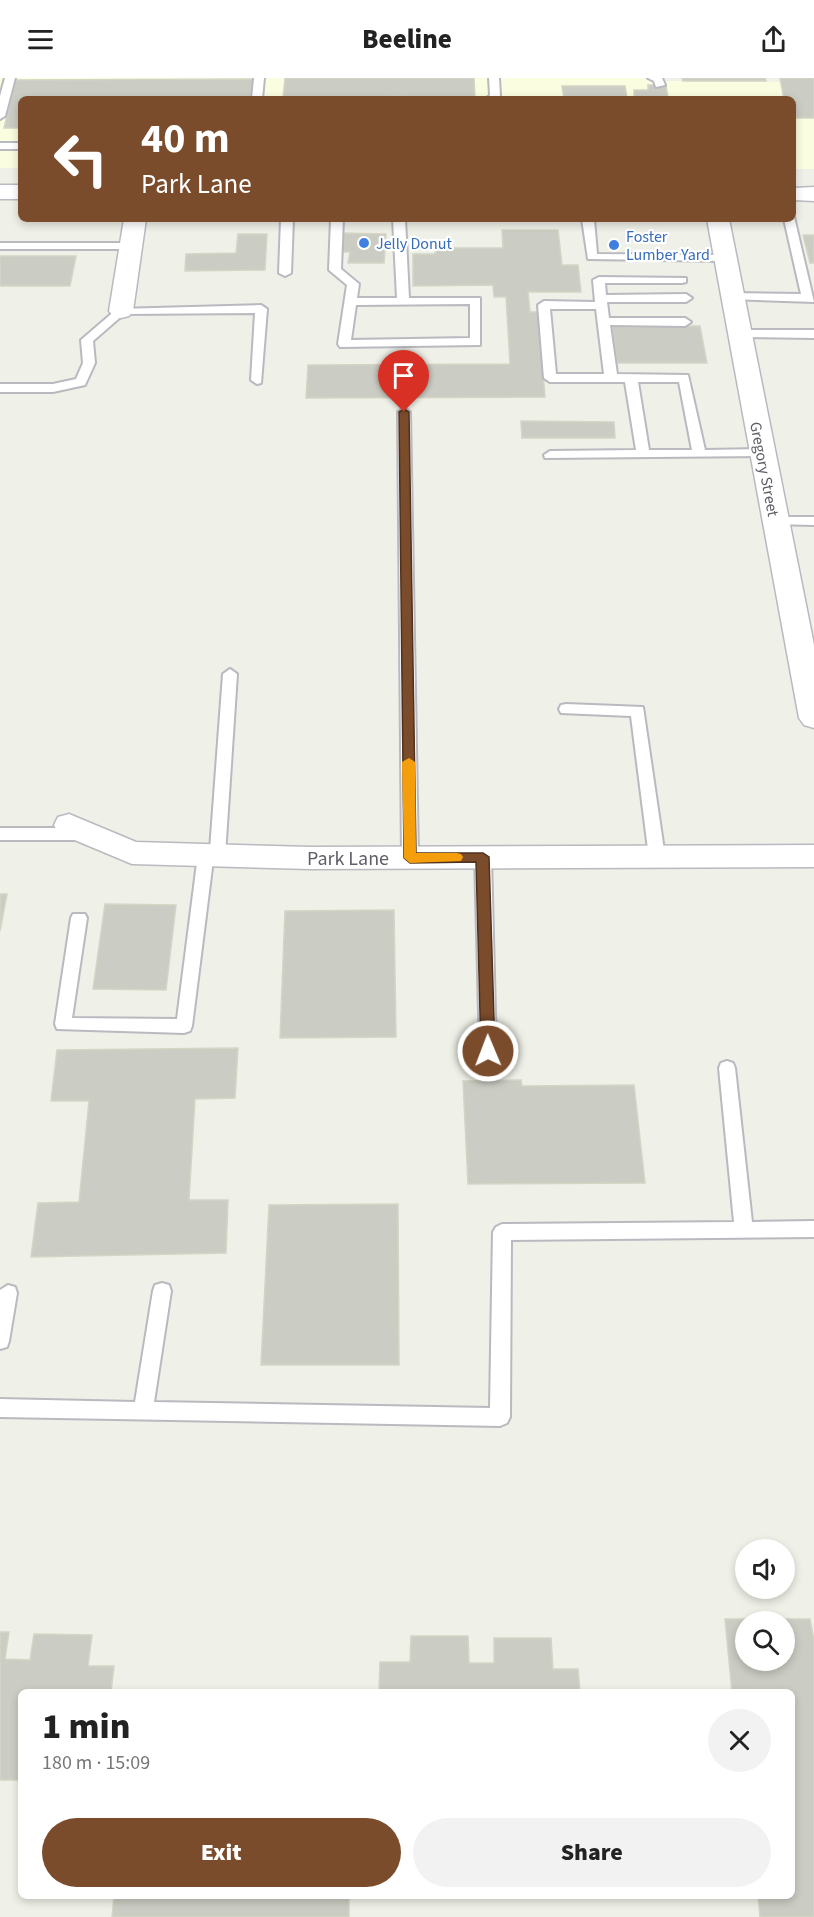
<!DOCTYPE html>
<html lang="en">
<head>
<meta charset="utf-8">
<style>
	:root { --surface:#fff; --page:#f2f2f2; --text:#222; --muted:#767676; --accent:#7a4c2c }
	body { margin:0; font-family:"Source Sans 3",sans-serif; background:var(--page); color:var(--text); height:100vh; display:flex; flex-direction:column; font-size:22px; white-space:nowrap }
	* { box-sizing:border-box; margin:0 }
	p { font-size:20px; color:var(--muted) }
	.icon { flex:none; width:33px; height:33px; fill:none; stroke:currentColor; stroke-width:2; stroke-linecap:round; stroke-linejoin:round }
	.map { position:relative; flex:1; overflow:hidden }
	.details { position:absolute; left:18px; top:1611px; width:777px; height:210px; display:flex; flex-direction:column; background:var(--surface); border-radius:9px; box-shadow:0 3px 9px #0003 }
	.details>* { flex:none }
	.banner { position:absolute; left:18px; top:18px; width:778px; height:126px; border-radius:9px; box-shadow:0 3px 9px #0003; background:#7a4c2c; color:#fff; overflow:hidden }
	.controls { position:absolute; left:735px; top:1461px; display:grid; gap:12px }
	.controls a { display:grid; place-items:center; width:60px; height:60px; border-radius:50%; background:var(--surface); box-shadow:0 3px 9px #0003; font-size:30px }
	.pin { position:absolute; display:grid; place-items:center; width:51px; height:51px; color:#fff; margin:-62px -26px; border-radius:50% 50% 50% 0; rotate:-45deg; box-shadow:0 0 6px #0007 }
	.pin .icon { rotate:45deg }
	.me { position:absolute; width:66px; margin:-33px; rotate:359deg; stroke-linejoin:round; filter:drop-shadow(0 0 4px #0008) }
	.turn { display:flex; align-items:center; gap:21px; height:126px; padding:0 24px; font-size:27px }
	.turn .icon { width:78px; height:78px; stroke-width:2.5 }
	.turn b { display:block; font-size:42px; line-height:51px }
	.round { display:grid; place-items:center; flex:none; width:63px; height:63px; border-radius:32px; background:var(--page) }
	.overview { display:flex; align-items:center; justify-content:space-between; height:102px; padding:0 24px }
	h1 { font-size:36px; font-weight:800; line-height:45px }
	.primary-button { display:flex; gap:12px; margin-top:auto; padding:12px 24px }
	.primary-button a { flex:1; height:69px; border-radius:36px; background:var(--accent); color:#fff; font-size:24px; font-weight:800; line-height:69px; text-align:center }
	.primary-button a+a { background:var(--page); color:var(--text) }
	header { display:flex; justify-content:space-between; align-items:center; height:78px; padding:0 24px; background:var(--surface); font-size:27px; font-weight:800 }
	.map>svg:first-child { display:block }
</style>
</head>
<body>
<header><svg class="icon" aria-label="menu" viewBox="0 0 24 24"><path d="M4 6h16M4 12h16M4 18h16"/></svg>Beeline<svg class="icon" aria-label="share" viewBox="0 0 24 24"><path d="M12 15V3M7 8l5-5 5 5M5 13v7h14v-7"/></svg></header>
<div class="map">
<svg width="814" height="1839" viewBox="0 0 814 1839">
	<rect width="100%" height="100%" fill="#eff0e7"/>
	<path fill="#fafddf" d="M0,0H664L666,3L814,4V91H794V21H21V90H0Z"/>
	<path fill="#cbccc3" stroke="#d4d5c5" stroke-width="1.5" fill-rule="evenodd" d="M285,0H474L475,21H403V18L283,21Z
		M682,0H765L766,3H683Z
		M780,0H814V40H794V21H784Z
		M254,1L252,21H21V50H4L16,2Z
		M648,7H666L668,21H634V12H648Z
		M562,8H625L627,20L564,21Z
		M502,152H558L562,187H578L581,214H528L530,234H538L545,319L306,320L308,287L510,286L506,219H494L493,207L413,208V176H435V170H503Z
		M343,155L386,156L384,185H348L350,174H342Z
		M238,156H267L265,192L185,193L186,176L236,175Z
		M803,157H814V185H810Z
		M0,178H76L70,208H0Z
		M700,248L707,285H617L612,249Z
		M521,343L614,344L615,360H522Z
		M0,816H7L0,853Z
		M105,826L176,827L166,912L93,911Z
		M394,832L396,959L280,960L285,833Z
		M238,970L235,1020L195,1021L189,1122H228L226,1175L31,1179L38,1125L79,1124L89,1023H51L57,972Z
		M521,1002L522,1008L634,1007L645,1105L468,1106L463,1003Z
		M398,1126L399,1287H261L269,1127Z
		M725,1541H810L814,1562V1839H760L758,1818H792V1614H732ZM746,1544H784V1582H746Z
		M0,1554H9L5,1581L30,1582L34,1556L92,1557L88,1588H114L111,1614H21V1702H0Z
		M411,1558H468L469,1585H494V1560H551L553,1591H578L580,1614H379L380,1584H410Z
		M114,1818H349V1839H112Z"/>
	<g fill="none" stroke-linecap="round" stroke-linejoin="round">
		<g stroke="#b9b9c0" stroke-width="4">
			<path id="service" d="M5,0H15L5,38L0,41V18Z
				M254,0H264L262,21H252Z
				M489,0H499L500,18L498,21H486L490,17Z
				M648,0H662L665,7L656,9L654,3Z
				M0,65H21V71H0Z
				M794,139L814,224L728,221V217L732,215L801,216L784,141H794Z
				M281,141H293L291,195L285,198L279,195Z
				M331,141H343L341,191L359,206L357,220H397L393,141H405L409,220H480V267L340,269L338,266L347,207L329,192ZM470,226V260L351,262L356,227Z
				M582,141H594L597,176L725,177L731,180L725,183L588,181Z
				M0,165H131L137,168L131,171H0Z
				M599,199L686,200V204L682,205H605L606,217L686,216L692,220L686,224H607L609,240H685L691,244L685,248L610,247L617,296L688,297L705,372L762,371L768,375L767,378L545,380L544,377L550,373L636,372L625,304H550L544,300L538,227L544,223L595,224L593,202ZM550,231H596L604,296H556ZM638,304H679L692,372H649Z
				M261,227L267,231L261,305L257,306L251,302L255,235L124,236L93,263L95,285L85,307L53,314H0V306H53L76,301L83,285L81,262L117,231Z
				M739,252H814V260L735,259V253Z
				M404,330L410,334L418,780L415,784H405L402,780L398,334Z
				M775,439H814V447L770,446L768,443Z
				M230,591L237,596L225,777L222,781L213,782L192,948L190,953L184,955L57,951L55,946L71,840L73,836H85L87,840L72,940L177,941L198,777L201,773L210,772L223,596Z
				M566,626L643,629L665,779L662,783H652L649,779L631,638L561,635L559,631L561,627Z
				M0,750H81L86,752L89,756L86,760L81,762H0Z
				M483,773L488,775L491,779L496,973L494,978L488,980L482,978L480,973L475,779L478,775Z
				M727,983L733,985L735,990L752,1144L814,1143V1159L511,1162L510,1339L507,1345L500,1348L0,1339V1321L135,1324L153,1213L155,1207L162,1205L169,1207L171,1213L154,1324L490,1330L493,1154L496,1149L502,1146L734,1144L719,990L721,985Z
				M8,1207L15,1209L17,1215L9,1263L7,1269L0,1271V1212Z"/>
		</g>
		<g stroke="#b9b9c0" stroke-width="3">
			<path id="minor" d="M124,141H146L133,233L129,238L121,240L113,238L109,233Z
				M707,141H729L814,567V650L804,647L799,640Z
				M69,736L136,764L310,769L814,767V789L310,791L132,786L58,755L54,747L58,739Z"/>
		</g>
		<g stroke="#babbc2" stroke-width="3">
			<path id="secondary" d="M0,107H21V121H0Z
				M814,109V123L794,122V110Z"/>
		</g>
		<use href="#service" fill="#fff" fill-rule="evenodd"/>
		<use href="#minor" fill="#fff" fill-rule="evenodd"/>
		<use href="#secondary" fill="#fff" fill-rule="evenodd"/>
	</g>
	<path fill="#7a4c2c" stroke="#4f311d" stroke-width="1.5" d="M404,331L409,334L416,775H483L489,779L495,973L488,979L481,973L476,784L410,785L404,780L399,334Z"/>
	<path fill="#f59e0b" d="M409,680L415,684L416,775H457L461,776L463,779L461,783L410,785L404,780L402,684Z"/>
	<g fill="#3f7fe0" stroke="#fff" stroke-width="2">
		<circle cx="364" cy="165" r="6"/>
		<circle cx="614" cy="167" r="6"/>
	</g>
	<g text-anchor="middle" stroke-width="4.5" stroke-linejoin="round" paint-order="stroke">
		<g font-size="16" fill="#366cbe" stroke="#fff" text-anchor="start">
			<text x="626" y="164">Foster<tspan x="626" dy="18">Lumber Yard</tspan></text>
			<text x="376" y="171">Jelly Donut</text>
		</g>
		<g font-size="16" fill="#5e5f67" stroke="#fff">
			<text transform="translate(765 391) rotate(79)" y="6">Gregory Street</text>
		</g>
		<g font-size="20" fill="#5e5f67" stroke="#fff">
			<text x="348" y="787">Park Lane</text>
		</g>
	</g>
</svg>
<div class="controls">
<a><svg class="icon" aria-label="sound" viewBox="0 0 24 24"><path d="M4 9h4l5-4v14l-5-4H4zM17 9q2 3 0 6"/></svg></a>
<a><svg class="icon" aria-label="search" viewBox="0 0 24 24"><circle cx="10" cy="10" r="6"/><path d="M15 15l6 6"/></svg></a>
</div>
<div class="pin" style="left:404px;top:334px;background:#d93025"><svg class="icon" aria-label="arrive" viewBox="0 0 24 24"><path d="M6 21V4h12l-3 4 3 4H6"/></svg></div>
<svg class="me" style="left:488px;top:973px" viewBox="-20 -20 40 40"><circle r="17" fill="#7a4c2c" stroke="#fff" stroke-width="3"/><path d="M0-11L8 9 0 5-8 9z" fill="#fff"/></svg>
<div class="banner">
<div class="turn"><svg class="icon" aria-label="left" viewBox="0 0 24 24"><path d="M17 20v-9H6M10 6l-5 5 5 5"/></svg><div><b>40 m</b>Park Lane</div></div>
</div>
<section class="details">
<div class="overview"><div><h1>1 min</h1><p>180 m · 15:09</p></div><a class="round"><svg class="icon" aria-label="close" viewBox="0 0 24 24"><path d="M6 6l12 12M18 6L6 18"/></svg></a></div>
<div class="primary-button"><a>Exit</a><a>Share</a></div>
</section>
</div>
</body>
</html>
